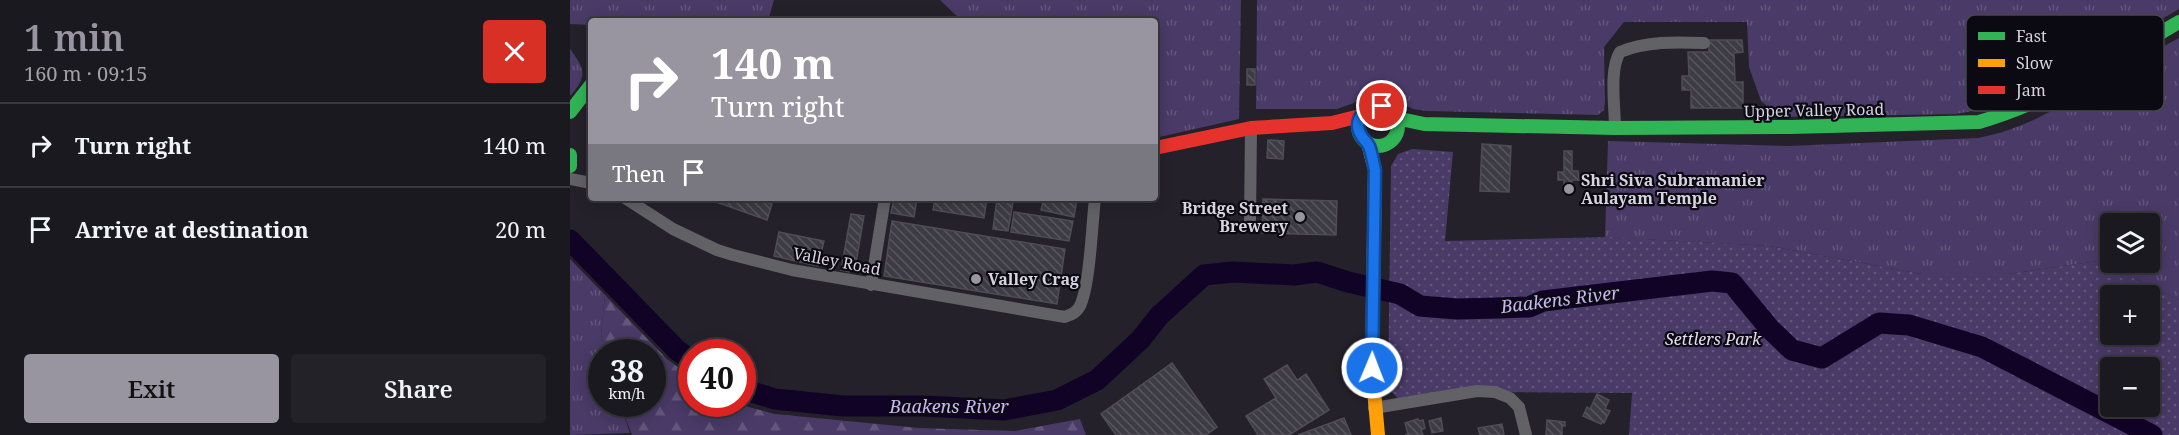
<!DOCTYPE html>
<html lang="en">
<head>
<meta charset="utf-8">
<style>
	:root { --surface:#1b1920; --page:#242229; --text:#f1f3f6; --muted:#a0a0a5; --line:#39383e; --accent:#9895a1 }
	body { margin:0; font-family:"Noto Serif",serif; background:var(--page); color:var(--text); height:100vh; display:flex; flex-direction:column; font-size:22px; white-space:nowrap }
	* { box-sizing:border-box; margin:0 }
	p { font-size:20px; color:var(--muted) }
	.icon { flex:none; width:33px; height:33px; fill:none; stroke:currentColor; stroke-width:2; stroke-linecap:round; stroke-linejoin:round }
	.map { position:relative; flex:1; overflow:hidden }
	.drawer { display:flex; flex-direction:column; background:var(--surface); width:570px }
	.drawer>* { flex:none }
	.top-card { position:absolute; left:18px; top:18px; width:570px; height:183px; border-radius:6px; box-shadow:0 3px 15px #0003,0 0 0 2px var(--line); background:#9895a1; color:#fff; overflow:hidden }
	.fabs { position:absolute; left:1530px; top:213px; display:grid; gap:12px }
	.fabs a { display:grid; place-items:center; width:60px; height:60px; border-radius:6px; background:var(--surface); box-shadow:0 3px 15px #0003,0 0 0 2px var(--line); font-size:30px }
	.speed { position:absolute; left:18px; top:339px; display:flex; gap:12px; font-size:30px; font-weight:700; text-align:center }
	.speed>* { display:grid; place-content:center; width:78px; height:78px; border-radius:50%; background:var(--surface); box-shadow:0 3px 15px #0003,0 0 0 2px var(--line); line-height:1 }
	.speed small { font-size:15px; font-weight:400 }
	.speed .limit { border:9px solid #d22; background:#fff; color:#111 }
	.pin { position:absolute; display:grid; place-items:center; width:51px; height:51px; color:#fff; margin:-26px; border:3px solid #fff; border-radius:50%; box-shadow:0 2px 6px #0007 }
	.me { position:absolute; width:66px; margin:-33px; rotate:1deg; stroke-linejoin:round; filter:drop-shadow(0 0 4px #0008) }
	.turn { display:flex; align-items:center; gap:21px; height:126px; padding:0 24px; font-size:27px }
	.turn .icon { width:78px; height:78px; stroke-width:2.5 }
	.turn b { display:block; font-size:42px; line-height:51px }
	.then { display:flex; align-items:center; height:57px; padding:0 24px; background:#0003; gap:12px; font-size:22px }
	.round { display:grid; place-items:center; flex:none; width:63px; height:63px; border-radius:6px; background:var(--page) }
	.summary { display:flex; align-items:center; justify-content:space-between; height:102px; padding:0 24px }
	h1 { font-size:36px; font-weight:600; line-height:45px; color:var(--accent) }
	.cta { display:flex; gap:12px; margin-top:auto; padding:12px 24px }
	.cta a { flex:1; height:69px; border-radius:6px; background:var(--accent); color:#111; font-size:24px; font-weight:600; line-height:69px; text-align:center }
	.cta a+a { background:var(--page); color:var(--text) }
	ul { padding:0; list-style:none }
	li { display:flex; align-items:center; gap:18px; height:84px; padding:0 24px; border-top:2px solid var(--line) }
	li div { flex:1 }
	li b { display:block; font-size:22px }
	li em { font-style:normal }
	main { display:flex; flex:1; min-height:0 }
	.map>svg:first-child { display:block }
</style>
</head>
<body>
<main>
<section class="drawer">
<div class="summary"><div><h1>1 min</h1><p>160 m · 09:15</p></div><a class="round" style="background:#d93025;color:#fff"><svg class="icon" aria-label="close" viewBox="0 0 24 24"><path d="M6 6l12 12M18 6L6 18"/></svg></a></div>
<ul>
<li><svg class="icon" aria-label="right" viewBox="0 0 24 24"><path d="M7 20v-9h11M14 6l5 5-5 5"/></svg><div><b>Turn right</b></div><em>140 m</em></li>
<li><svg class="icon" aria-label="arrive" viewBox="0 0 24 24"><path d="M6 21V4h12l-3 4 3 4H6"/></svg><div><b>Arrive at destination</b></div><em>20 m</em></li>
</ul>
<div class="cta"><a>Exit</a><a>Share</a></div>
</section>
<div class="map">
<svg width="1609" height="435" viewBox="0 0 1609 435">
	<defs>
		<pattern id="grass-tufts" width="24" height="20" patternUnits="userSpaceOnUse" patternTransform="scale(1.5)"><rect width="24" height="20" fill="#493a67"/><path d="M3 7l-1-3M5 7V3M7 7l1-3M15 17l-1-3M17 17v-4M19 17l1-3" fill="none" stroke="#62567c"/></pattern>
		<pattern id="forest-firs" width="22" height="20" patternUnits="userSpaceOnUse" patternTransform="scale(1.5)"><rect width="22" height="20" fill="#493a67"/><path d="M5 1l3.5 6h-7zM16 11l3.5 6h-7z" fill="#62567c"/></pattern>
		<pattern id="park-dots" width="8" height="8" patternUnits="userSpaceOnUse" patternTransform="scale(1.5)"><rect width="8" height="8" fill="#493a67"/><path d="M2 2h.1M6 6h.1" fill="none" stroke="#62567c" stroke-width="1.8" stroke-linecap="round"/></pattern>
		<pattern id="building-back-hatch" width="6" height="6" patternUnits="userSpaceOnUse" patternTransform="scale(1.5)"><rect width="6" height="6" fill="#3d3b43"/><path d="M-1 5l2 2M0 0l6 6M5-1l2 2" fill="none" stroke="#58565e"/></pattern>
	</defs>
	<rect width="100%" height="100%" fill="#24212b"/>
	<path fill="url(#grass-tufts)" fill-rule="evenodd" d="M0,0H204L198,21H21V25L0,24Z
		M370,0H671L669,119L585,138V21H392Z
		M687,0H1609V9L1479,85L1430,106L1386,114L1210,117L1191,101L1179,67L1177,22H1054L1034,47L1035,102L1034,110L1028,115L857,111L843,109L817,96L805,93L796,95L784,103L767,109H686Z
		M1609,38V300L1528,261L1438,274H1352L1200,246L1035,237L1038,141L1219,146L1408,138C1460,128 1492,105 1536,78C1560,64 1585,51 1609,38ZM1540,224H1580V262H1540Z
		M0,49C15,69 18,76 0,96Z
		M0,259L35,295L31,334L35,352H32V404H50L60,433L0,435Z"/>
	<path fill="url(#forest-firs)" d="M35,295L97,359L121,377L122,404H167L205,414L349,428L445,431L510,419L516,435H62L50,404H82V352H35L31,334Z"/>
	<path fill="url(#park-dots)" fill-rule="evenodd" d="M842,149L883,152L875,241L1040,237L1200,246L1352,274H1438L1528,261L1609,300V435H1059L1062,393L925,392L832,403L818,388L821,166L828,154ZM1540,296H1580V334H1540ZM1540,368H1580V406H1540Z"/>
	<g fill="none" stroke-linecap="round" stroke-linejoin="round">
		<path stroke="#110326" stroke-width="21" d="M0,240L107,350L122,361
			M172,389L205,399L273,406H353L434,410L487,400L527,380L571,339L589,316L634,275L663,272L724,275L747,272L778,282L830,294L850,306L887,309L927,308L959,307L973,301L1142,281L1162,283L1200,329L1222,350L1252,358L1309,323L1339,325L1412,347L1582,435"/>
	</g>
	<path fill="url(#building-back-hatch)" stroke="#4f4c55" stroke-width="1.5" d="M1139,40H1172L1173,52L1164,53L1165,82H1173V108H1121V90H1112V76H1119L1118,52H1139Z
		M677,69H685V85H677Z
		M698,140L714,141L713,159L697,158Z
		M912,144L941,146L939,192L910,191Z
		M994,151H1002V171H1008L1009,180H1002V193H994V180H988V172H994Z
		M135,198H185L202,204L197,220Z
		M324,198H347L344,217L321,213Z
		M365,198H417L414,218L363,210Z
		M474,198H507L504,217L471,210Z
		M427,199L443,202L438,231L423,229Z
		M693,199L767,201L766,235L692,233Z
		M444,212L503,221L499,241L441,232Z
		M281,214L294,216L285,268L279,272L271,270Z
		M322,221L495,249L487,304L314,276Z
		M209,232L254,241L248,266L204,256Z
		M602,363L647,427L636,435H546L531,414Z
		M717,365L727,380L736,374L759,410L719,435H688L676,416L706,398L694,379Z
		M1027,394L1039,400L1035,409L1040,411L1034,423L1032,422L1031,424L1013,416L1017,407L1020,409Z
		M774,418L781,435H728Z
		M871,418L873,431L862,433L859,421Z
		M848,419L849,421L853,420L855,428L851,430L853,435H835L838,434L835,423Z
		M977,420L995,422V426H992V435H976Z
		M932,424L934,435H910L908,428Z"/>
	<g fill="none" stroke-linecap="round" stroke-linejoin="round">
		<path stroke="#626166" stroke-width="12" d="M1045,128C1045,107 1039,69 1050,52C1076,41 1106,42 1134,43
			M0,179L21,183
			M55,198L103,229L147,250L163,255L222,270L495,317C502,314 506,313 510,306C520,285 522,224 525,198
			M680,221L681,128
			M301,285L315,198
			M804,408L907,391L925,392L940,398L949,407L956,435"/>
		<path stroke="#30b455" stroke-width="14" d="M788 126a20 20 0 1 1 40 0a20 20 0 1 1-40 0Z
			M0,112L21,85
			M826,118L854,124L1045,128L1221,127L1409,122C1482,101 1544,60 1609,22
			M0,155V166"/>
		<path stroke="#ff9f0a" stroke-width="14" d="M798,143L805,170L802,368L808,435"/>
		<path stroke="#e5322d" stroke-width="14" d="M585,148L681,128L762,123L790,116"/>
	</g>
	<g fill="none" stroke-linecap="round" stroke-linejoin="round">
		<g stroke="#114b97" stroke-width="15">
			<path id="route" d="M802,368L805,170C803,162 802,154 799,146C797,141 793,140 791,135C782,119 796,106 812,106"/>
		</g>
		<use href="#route" stroke="#1a73e8" stroke-width="10"/>
	</g>
	<g fill="#9895a1" stroke="#0b0911" stroke-width="2">
		<circle cx="999" cy="189" r="6"/>
		<circle cx="730" cy="217" r="6"/>
		<circle cx="406" cy="279" r="6"/>
	</g>
	<g text-anchor="middle" stroke-width="4.5" stroke-linejoin="round" paint-order="stroke">
		<g font-size="16" fill="#d7d4e0" stroke="#0b0911">
			<text transform="translate(1244 110) rotate(-1)" y="6">Upper Valley Road</text>
			<text transform="translate(267 261) rotate(11)" y="6">Valley Road</text>
		</g>
		<g font-size="16" font-weight="bold" fill="#d7d4e0" stroke="#0b0911" text-anchor="start">
			<text x="1011" y="186">Shri Siva Subramanier<tspan x="1011" dy="18">Aulayam Temple</tspan></text>
			<text x="718" y="214" text-anchor="end">Bridge Street<tspan x="718" dy="18">Brewery</tspan></text>
			<text x="418" y="285">Valley Crag</text>
		</g>
		<g font-size="16" font-style="italic" fill="#e1dcf0" stroke="#0b0911">
			<text x="1143" y="345">Settlers Park</text>
		</g>
		<g font-size="18" font-style="italic" fill="#c7b6f1" stroke="#0b0911">
			<text transform="translate(990 300) rotate(-7)" y="6">Baakens River</text>
			<text x="379" y="413">Baakens River</text>
		</g>
	</g>
	<rect x="1396" y="15" width="198" height="96" rx="9" fill="#0b0911" stroke="#48464f" stroke-width="1.5"/>
	<rect x="1408" y="32" width="27" height="8" fill="#30b455"/>
	<rect x="1408" y="59" width="27" height="8" fill="#ff9f0a"/>
	<rect x="1408" y="86" width="27" height="8" fill="#e5322d"/>
	<g font-size="16" fill="#d7d4e0">
		<text x="1446" y="42">Fast</text>
		<text x="1446" y="69">Slow</text>
		<text x="1446" y="96">Jam</text>
	</g>
</svg>
<div class="fabs">
<a><svg class="icon" aria-label="layers" viewBox="0 0 24 24"><path d="M12 4l9 5-9 5-9-5zM3 14l9 5 9-5"/></svg></a>
<a>+</a>
<a>−</a>
</div>
<div class="speed"><div>38<small>km/h</small></div><div class="limit">40</div></div>
<div class="pin" style="left:812px;top:106px;background:#d93025"><svg class="icon" aria-label="arrive" viewBox="0 0 24 24"><path d="M6 21V4h12l-3 4 3 4H6"/></svg></div>
<svg class="me" style="left:802px;top:368px" viewBox="-20 -20 40 40"><circle r="17" fill="#1a73e8" stroke="#fff" stroke-width="3"/><path d="M0-11L8 9 0 5-8 9z" fill="#fff"/></svg>
<div class="top-card">
<div class="turn"><svg class="icon" aria-label="right" viewBox="0 0 24 24"><path d="M7 20v-9h11M14 6l5 5-5 5"/></svg><div><b>140 m</b>Turn right</div></div>
<div class="then">Then<svg class="icon" aria-label="arrive" viewBox="0 0 24 24"><path d="M6 21V4h12l-3 4 3 4H6"/></svg></div>
</div>
</div>
</main>
</body>
</html>
